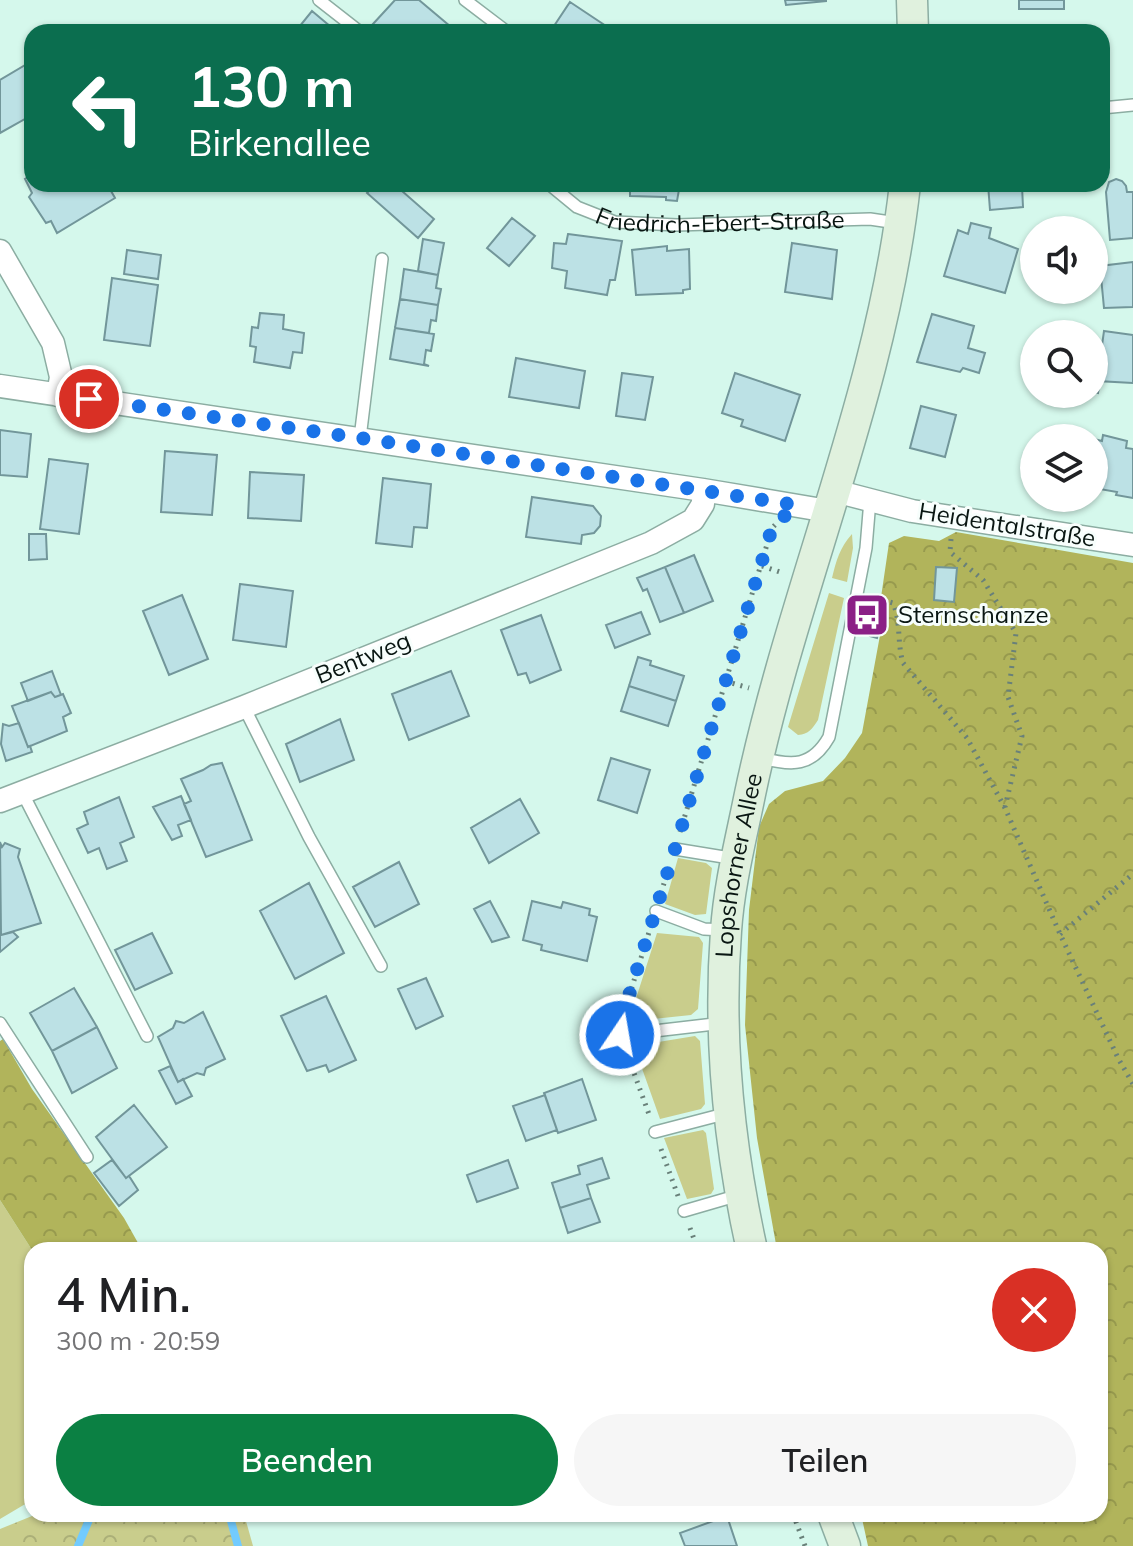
<!DOCTYPE html>
<html lang="de">
<head>
<meta charset="utf-8">
<style>
	:root { --surface:#fff; --page:#f6f6f6; --text:#202124; --muted:#757577; --accent:#0b8043 }
	body { margin:0; font-family:Mulish,sans-serif; background:var(--page); color:var(--text); height:100vh; display:flex; flex-direction:column; font-size:30px; white-space:nowrap }
	* { box-sizing:border-box; margin:0 }
	p { font-size:26px; color:var(--muted) }
	.icon { flex:none; width:44px; height:44px; fill:none; stroke:currentColor; stroke-width:2; stroke-linecap:round; stroke-linejoin:round }
	.map { position:relative; flex:1; overflow:hidden }
	.drawer { position:absolute; left:24px; top:1242px; width:1084px; height:280px; display:flex; flex-direction:column; background:var(--surface); border-radius:24px; box-shadow:0 2px 6px #0004 }
	.drawer>* { flex:none }
	.top-card { position:absolute; left:24px; top:24px; width:1086px; height:168px; border-radius:24px; box-shadow:0 2px 6px #0004; background:#0b6e4f; color:#fff; overflow:hidden }
	.tools { position:absolute; left:1020px; top:216px; display:grid; gap:16px }
	.tools a { display:grid; place-items:center; width:88px; height:88px; border-radius:50%; background:var(--surface); box-shadow:0 2px 6px #0004; font-size:40px }
	.pin { position:absolute; display:grid; place-items:center; width:68px; height:68px; color:#fff; margin:-34px; border:4px solid #fff; border-radius:50%; box-shadow:0 2px 8px #0007 }
	.me { position:absolute; width:88px; margin:-44px; rotate:12deg; stroke-linejoin:round; filter:drop-shadow(0 0 6px #0008) }
	.turn { display:flex; align-items:center; gap:28px; height:168px; padding:0 32px; font-size:36px }
	.turn .icon { width:104px; height:104px; stroke-width:2.5 }
	.turn b { display:block; font-size:56px; line-height:68px }
	.round { display:grid; place-items:center; flex:none; width:84px; height:84px; border-radius:42px; background:var(--page) }
	.head { display:flex; align-items:center; justify-content:space-between; height:136px; padding:0 32px }
	h1 { font-size:48px; font-weight:600; line-height:60px }
	.button { display:flex; gap:16px; margin-top:auto; padding:16px 32px }
	.button a { flex:1; height:92px; border-radius:48px; background:var(--accent); color:#fff; font-size:32px; font-weight:600; line-height:92px; text-align:center }
	.button a+a { background:var(--page); color:var(--text) }
	.map>svg:first-child { display:block }
</style>
</head>
<body>
<div class="map">
<svg width="1133" height="1546" viewBox="0 0 1133 1546">
	<defs>
		<pattern id="forest-crowns" width="20" height="18" patternUnits="userSpaceOnUse" patternTransform="scale(2)"><rect width="20" height="18" fill="#b1b45b"/><path d="M2 6a3 3 0 1 1 6 0M12 15a3 3 0 1 1 6 0" fill="none" stroke="#979a4e"/></pattern>
		<pattern id="park-crowns" width="20" height="18" patternUnits="userSpaceOnUse" patternTransform="scale(2)"><rect width="20" height="18" fill="#c9cd8c"/><path d="M2 6a3 3 0 1 1 6 0M12 15a3 3 0 1 1 6 0" fill="none" stroke="#abaf78"/></pattern>
	</defs>
	<rect width="100%" height="100%" fill="#d5f8ec"/>
	<path fill="#c9cd8c" d="M852,534L853,548L847,582L832,578C836,561 840,547 852,534Z
		M829,593L844,598L818,720C812,729 809,734 798,735L788,727Z
		M678,858L706,863L712,868L706,914L695,915L665,904Z
		M657,933L699,937L703,943L698,1009L691,1015L634,1021L631,1014Z
		M695,1036L700,1041L705,1104L701,1109L660,1119L634,1046Z
		M703,1130L706,1133L714,1189L711,1194L687,1199L664,1138Z
		M0,1200L32,1250V1500L0,1519Z"/>
	<path fill="url(#forest-crowns)" d="M956,532L1133,563V1546H868L861,1514H1100V1250H777L757,1138L745,1025L749,910L759,827L769,804L785,791L823,781L845,758L862,733L883,619L880,604L889,543L904,536L939,541Z
		M3,1039L32,1089L124,1218L142,1250H32L0,1200V1041Z"/>
	<path fill="url(#park-crowns)" d="M37,1514H244L253,1546H0V1529Z"/>
	<g fill="none" stroke-linecap="round" stroke-linejoin="round">
		<path stroke="#72cbfe" stroke-width="8" d="M229,1514L238,1546
			M78,1546L89,1520"/>
	</g>
	<path fill="#bce1e5" stroke="#72969a" stroke-width="2" d="M395,0H419L457,32H383L373,24Z
		M785,0H826V1L786,5Z
		M1019,0H1064V9H1019Z
		M570,2L615,32H550Z
		M312,11L337,32H295Z
		M32,61V115L0,133V80Z
		M32,175V184H107L115,198L57,233L51,221L46,223L29,197L32,193L25,179Z
		M1116,179L1122,181L1126,186L1127,192H1133V238L1110,240L1106,192L1109,182Z
		M375,184H394L434,219L418,238L367,193Z
		M630,184H680L677,201L666,200V197L630,196Z
		M761,184H807V189H761Z
		M988,184H1039L1022,186L1023,207L990,210Z
		M512,218L535,236L509,266L487,248Z
		M971,223L991,228L989,238L1018,249L1005,293L944,276L958,230L968,234Z
		M568,234L622,241L615,280H610L607,295L565,288L567,271L552,268L554,243L566,244Z
		M423,239L444,243L438,275L418,271Z
		M792,243L837,250L832,299L785,292Z
		M667,246V251L689,249L690,289L683,290V293L636,295L632,250Z
		M127,250L161,255L158,279L124,274Z
		M1133,262V307L1104,308L1100,266Z
		M404,269L438,275L436,288L441,289L438,305L400,299Z
		M112,278L158,285L150,346L104,340Z
		M400,299L438,305L436,321L431,320L429,333L395,328Z
		M260,313L284,315L283,329L304,333L302,353L293,352L290,368L254,362L256,347L250,346L252,327L258,328Z
		M932,314L974,326L968,348L985,353L979,373L963,368L960,372L917,362Z
		M395,328L434,334L431,351L426,350L424,364L429,366L390,359Z
		M1104,331L1133,335V383L1097,381Z
		M516,358L585,371L579,408L509,397Z
		M1094,359L1100,360L1097,381H1100L1098,393L1094,392Z
		M622,373L653,377L645,420L616,416Z
		M735,373L800,395L785,441L741,426L743,420L722,413Z
		M921,406L956,415L945,457L910,448Z
		M0,430L31,434L27,477L0,475Z
		M1103,435L1127,441L1126,448L1133,449V498L1116,495L1117,492L1094,488V439L1102,441Z
		M165,451L217,455L212,515L161,512Z
		M49,459L88,464L79,534L40,529Z
		M250,472L304,475L301,521L248,518Z
		M383,478L431,484L427,528L414,527L412,547L376,543Z
		M532,497L593,506L601,516L600,526L594,533L582,535L581,544L526,537Z
		M29,534H46L47,559L29,560Z
		M694,555L713,601L684,613L665,567Z
		M665,567L684,613L660,622L647,589L643,591L637,578Z
		M936,567L957,568L954,602L934,600Z
		M240,584L293,591L286,647L233,640Z
		M182,595L208,659L169,675L143,611Z
		M641,612L650,634L615,648L606,625Z
		M541,615L561,670L530,683L526,673L518,675L501,630Z
		M875,617L881,619L877,638L870,636Z
		M638,657L651,661L650,665L684,676L676,701L629,686Z
		M52,671L61,695L55,697L51,692L28,701L21,683Z
		M451,671L469,716L409,740L392,694Z
		M629,686L676,701L668,726L621,711Z
		M51,692L55,697L63,694L71,713L63,717L67,731L28,747L12,706Z
		M340,719L354,760L300,782L286,744Z
		M19,723L28,747L30,746L32,752L6,761L1,744L3,724L9,726Z
		M611,758L650,770L637,813L598,800Z
		M222,763L252,840L206,857L184,804L191,801L181,779L203,770L211,765Z
		M181,796L191,820L178,825L182,836L172,840L153,807Z
		M119,797L134,837L120,843L127,861L107,869L99,848L88,853L77,829L88,824L84,812Z
		M520,799L539,833L489,863L471,828Z
		M0,842L2,847L5,843L20,849L18,857L41,923L1,935Z
		M399,862L419,904L375,927L353,887Z
		M309,883L344,953L295,979L260,911Z
		M490,901L509,937L492,942L474,909Z
		M532,901L561,908L563,902L590,909L589,915L597,917L587,961L541,950L542,945L523,940Z
		M0,932L1,935L13,932L18,937L0,952Z
		M152,933L172,973L135,990L115,950Z
		M426,978L443,1016L416,1029L398,989Z
		M74,988L97,1027L52,1051L30,1013Z
		M326,996L356,1060L329,1072L326,1065L307,1071L281,1016Z
		M203,1012L225,1059L206,1068L204,1075L197,1073L178,1082L158,1037L173,1028L176,1021L184,1023Z
		M97,1027L117,1068L72,1093L52,1051Z
		M170,1066L178,1082L183,1079L192,1096L176,1104L159,1071Z
		M582,1079L596,1120L558,1133L544,1093Z
		M545,1095L557,1130L526,1141L513,1106Z
		M134,1105L167,1147L126,1178L96,1137Z
		M602,1158L609,1178L587,1185L591,1198L560,1208L552,1183L580,1174L578,1166Z
		M112,1160L126,1178L129,1176L138,1190L119,1206L94,1173Z
		M508,1160L518,1188L477,1202L467,1175Z
		M591,1198L600,1222L568,1233L560,1208Z
		M727,1516L737,1546H685L680,1533Z"/>
	<g fill="none" stroke-linecap="round" stroke-linejoin="round">
		<g stroke="#8cada2" stroke-width="14">
			<g id="lane">
				<path d="M319,0L360,32"/>
				<path d="M465,0L507,32"/>
				<path d="M1102,108L1133,105"/>
				<path id="s1" d="M549,184L577,207L615,222L677,225L870,219L897,223"/>
				<path d="M360,438L382,259"/>
				<path d="M244,707L309,837L381,966"/>
				<path d="M762,758C792,766 812,767 829,737L866,548L870,500"/>
				<path d="M22,792L147,1036"/>
				<path d="M675,849L736,859"/>
				<path d="M656,911L704,929L724,930"/>
				<path d="M0,1023L87,1157"/>
				<path d="M620,1035L723,1023"/>
				<path d="M655,1132L728,1113"/>
				<path d="M684,1211L739,1195"/>
			</g>
		</g>
		<g stroke="#8cada2" stroke-width="25">
			<path id="street" d="M0,251L53,343L61,377L58,395
				M0,386L703,490L828,511
				M835,491L912,511L1133,545
				M0,801L244,707L651,543L693,520L703,504V490"/>
		</g>
		<g stroke="#8cada2" stroke-width="33">
			<g id="secondary">
				<path d="M912,0L913,32"/>
				<path id="s2" d="M752,1250C729,1146 718,1038 726,931C729,885 741,839 750,794C793,588 882,394 905,184"/>
				<path d="M833,1514L845,1546"/>
			</g>
		</g>
		<path stroke="#698079" stroke-width="5" stroke-dasharray="2 6" stroke-linecap="butt" d="M951,539L950,552L983,580L1016,633L1008,697L1022,736L1005,807
			M762,566L780,572
			M875,598L893,603C901,621 897,643 903,663L967,738L1005,808L1060,934L1118,1058L1133,1084
			M725,681L749,688
			M680,832L772,528L775,525
			M661,893L670,864
			M1060,934L1133,874
			M622,1019L650,929
			M626,1051L650,1117
			M661,1149L678,1196
			M690,1228L698,1250
			M793,1514L805,1546"/>
		<use href="#lane" stroke="#fff" stroke-width="11"/>
		<use href="#street" stroke="#fff" stroke-width="22"/>
		<use href="#secondary" stroke="#e0f1de" stroke-width="30"/>
	</g>
	<g fill="none" stroke-linecap="round" stroke-linejoin="round">
		<path stroke="#1a73e8" stroke-width="14" stroke-dasharray="0 25.2" d="M89,399L360,438L796,505L772,528L675,849L621,1021L620,1035"/>
	</g>
	<defs>
		<g id="bus-square" transform="scale(2.3)"><rect x="-9" y="-9" width="18" height="18" rx="4" fill="#8b2086" stroke="#f7fefc"/><path d="M-5-6H5V4H4V6H2V4H-2V6H-4V4H-5ZM-3.5-4V0h7V-4ZM-3.5 1.2v1.5H-2V1.2ZM2 1.2v1.5H3.5V1.2Z" fill="#fff"/></g>
	</defs>
	<g fill-rule="evenodd">
		<use href="#bus-square" x="867" y="615"/>
	</g>
	<g text-anchor="middle" stroke-width="6" stroke-linejoin="round" paint-order="stroke">
		<g font-size="24" fill="#091612" stroke="#f7fefc">
			<text dy="8" stroke="none"><textPath href="#s1" startOffset="182">Friedrich-Ebert-Straße</textPath></text>
			<text transform="translate(1007 525) rotate(9)" y="8">Heidentalstraße</text>
			<text transform="translate(363 658) rotate(-22)" y="8">Bentweg</text>
			<text dy="8" stroke="none"><textPath href="#s2" startOffset="388">Lopshorner Allee</textPath></text>
		</g>
		<g font-size="24" fill="#091612" stroke="#f7fefc" text-anchor="start">
			<text x="898" y="623">Sternschanze</text>
		</g>
	</g>
</svg>
<div class="tools">
<a><svg class="icon" aria-label="sound" viewBox="0 0 24 24"><path d="M4 9h4l5-4v14l-5-4H4zM17 9q2 3 0 6"/></svg></a>
<a><svg class="icon" aria-label="search" viewBox="0 0 24 24"><circle cx="10" cy="10" r="6"/><path d="M15 15l6 6"/></svg></a>
<a><svg class="icon" aria-label="layers" viewBox="0 0 24 24"><path d="M12 4l9 5-9 5-9-5zM3 14l9 5 9-5"/></svg></a>
</div>
<div class="pin" style="left:89px;top:399px;background:#d93025"><svg class="icon" aria-label="arrive" viewBox="0 0 24 24"><path d="M6 21V4h12l-3 4 3 4H6"/></svg></div>
<svg class="me" style="left:620px;top:1035px" viewBox="-20 -20 40 40"><circle r="17" fill="#1a73e8" stroke="#fff" stroke-width="3"/><path d="M0-11L8 9 0 5-8 9z" fill="#fff"/></svg>
<div class="top-card">
<div class="turn"><svg class="icon" aria-label="left" viewBox="0 0 24 24"><path d="M17 20v-9H6M10 6l-5 5 5 5"/></svg><div><b>130 m</b>Birkenallee</div></div>
</div>
<section class="drawer">
<div class="head"><div><h1>4 Min.</h1><p>300 m · 20:59</p></div><a class="round" style="background:#d93025;color:#fff"><svg class="icon" aria-label="close" viewBox="0 0 24 24"><path d="M6 6l12 12M18 6L6 18"/></svg></a></div>
<div class="button"><a>Beenden</a><a>Teilen</a></div>
</section>
</div>
</body>
</html>
